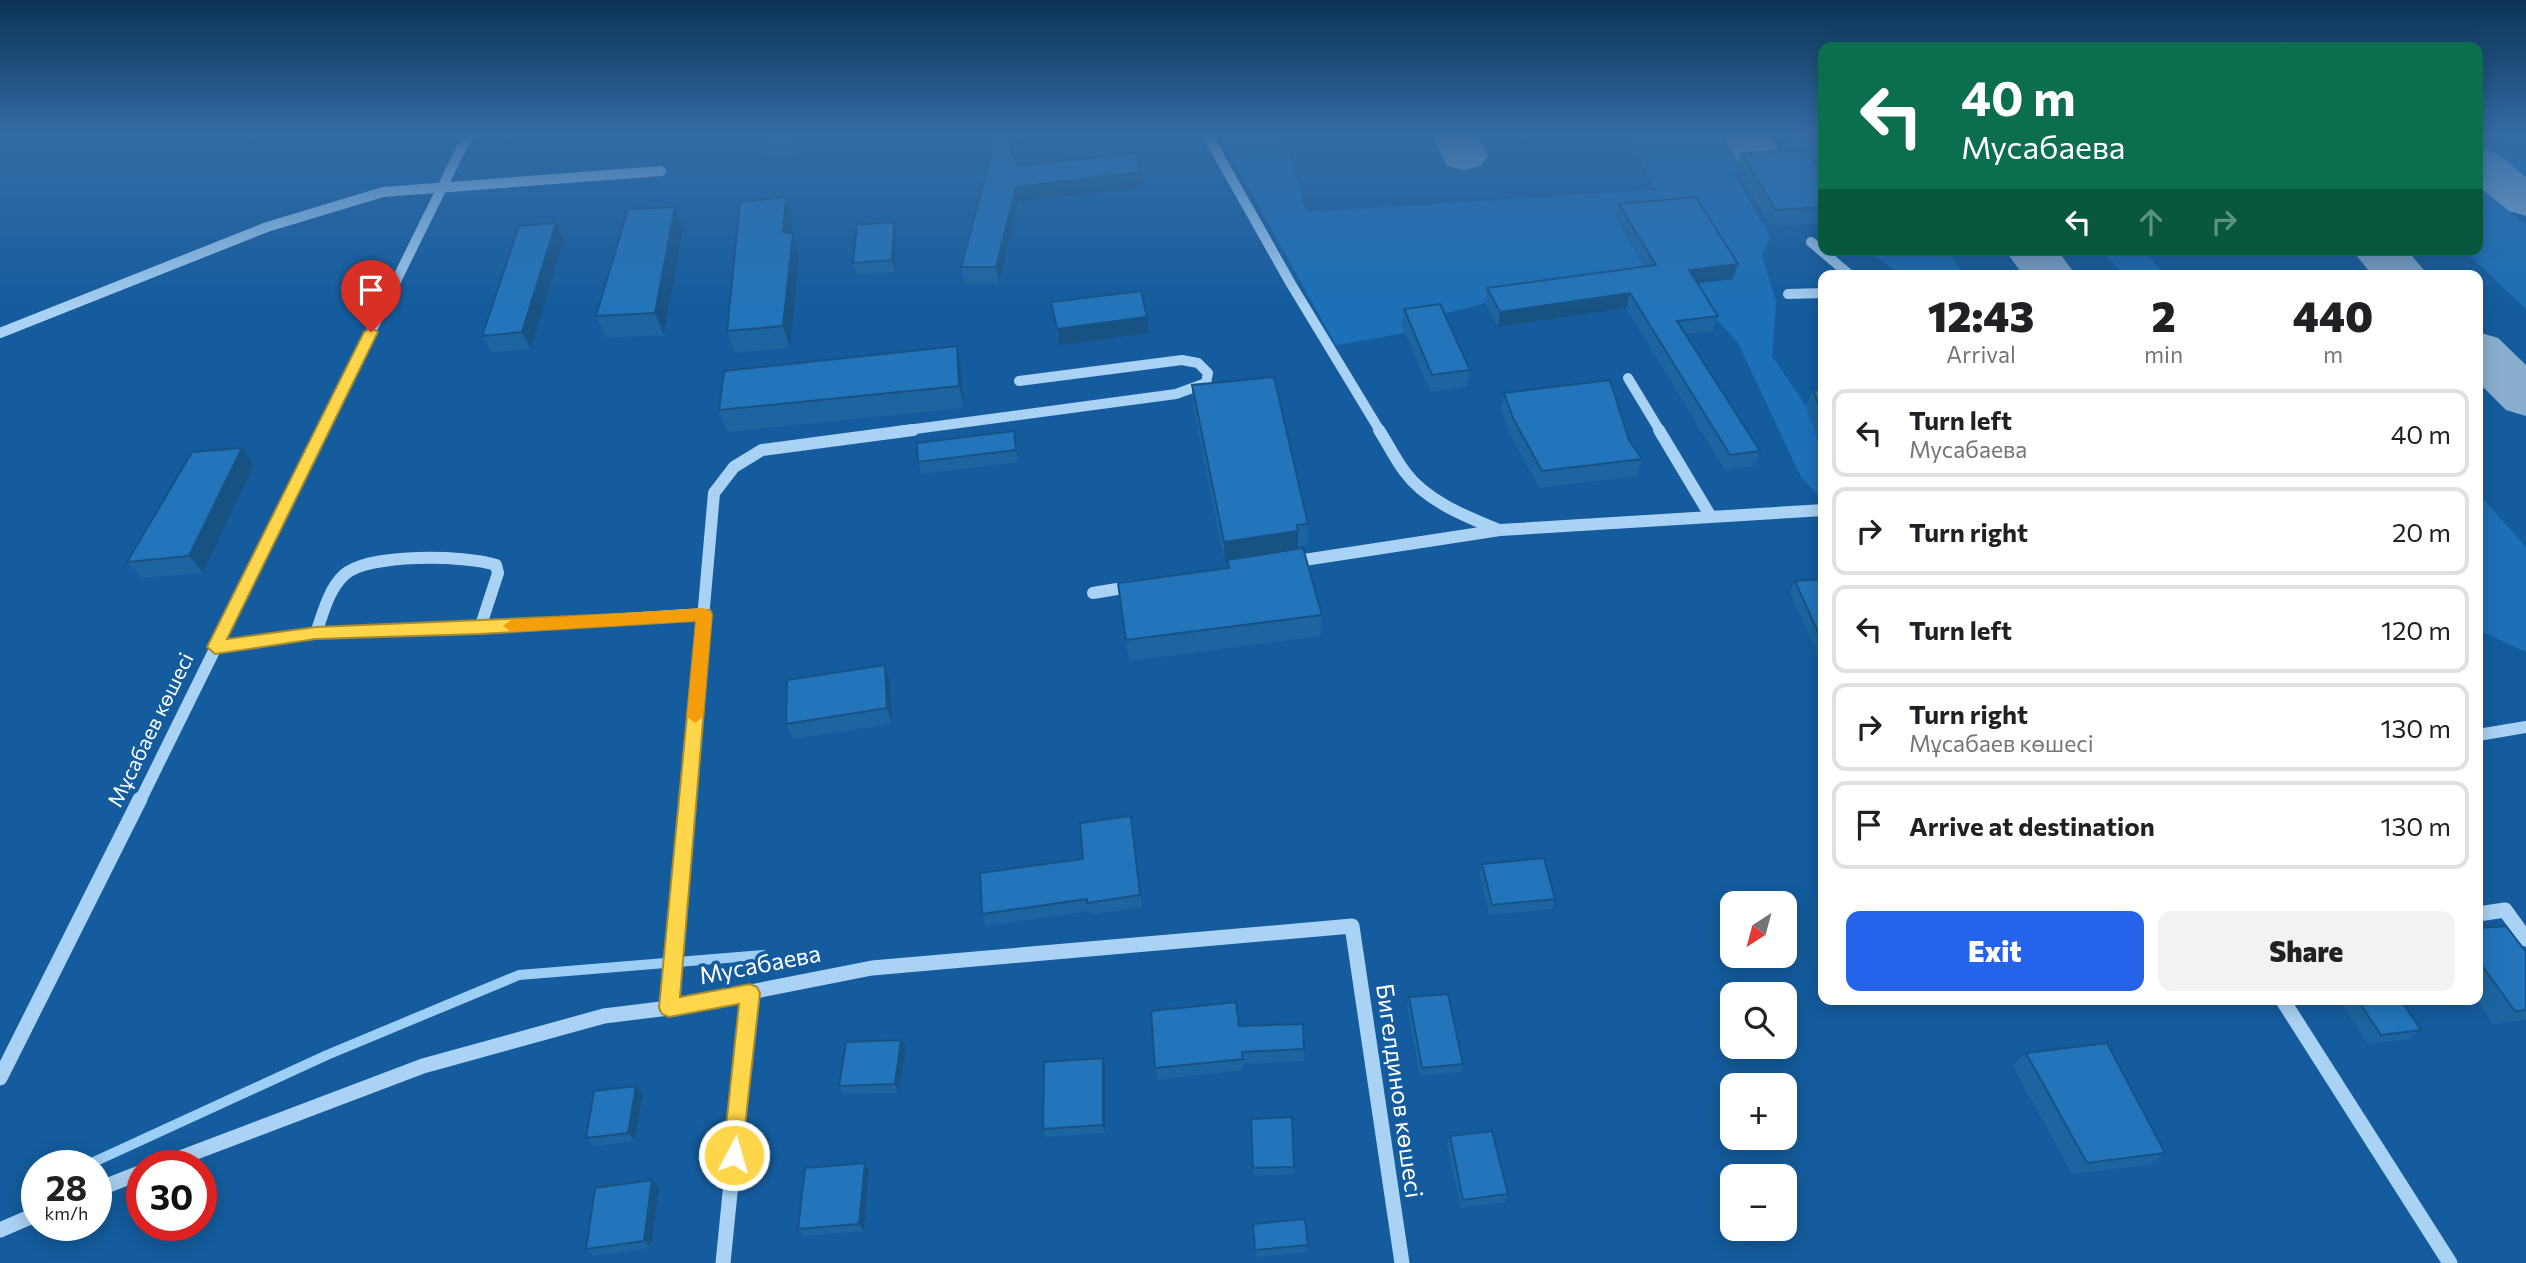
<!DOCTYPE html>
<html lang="en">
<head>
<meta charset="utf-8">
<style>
	:root { --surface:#fff; --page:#f2f2f2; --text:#202124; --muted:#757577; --line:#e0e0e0; --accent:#2563eb }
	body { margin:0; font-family:Commissioner,sans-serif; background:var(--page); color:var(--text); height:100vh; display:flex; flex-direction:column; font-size:26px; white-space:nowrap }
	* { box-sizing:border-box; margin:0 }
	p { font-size:23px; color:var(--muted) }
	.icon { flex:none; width:38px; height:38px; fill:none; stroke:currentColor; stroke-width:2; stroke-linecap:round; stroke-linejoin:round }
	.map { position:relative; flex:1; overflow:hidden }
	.details { position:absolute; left:1818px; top:270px; width:665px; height:735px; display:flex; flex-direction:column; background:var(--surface); border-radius:14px; box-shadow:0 4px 18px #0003 }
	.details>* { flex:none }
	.guide { position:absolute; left:1818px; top:42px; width:665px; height:214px; border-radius:14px; box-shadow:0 4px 18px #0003; background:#0b6e4f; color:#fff; overflow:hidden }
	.needle { width:46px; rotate:216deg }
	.tools { position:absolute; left:1720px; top:891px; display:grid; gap:14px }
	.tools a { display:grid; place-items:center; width:77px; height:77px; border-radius:14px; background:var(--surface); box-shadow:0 4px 18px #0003; font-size:35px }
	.speed { position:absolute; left:21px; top:1150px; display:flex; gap:14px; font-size:35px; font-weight:700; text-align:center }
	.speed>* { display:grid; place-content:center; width:91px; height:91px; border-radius:50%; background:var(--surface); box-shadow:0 4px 18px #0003; line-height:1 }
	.speed small { font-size:18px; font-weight:400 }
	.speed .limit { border:10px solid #d22; background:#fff; color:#111 }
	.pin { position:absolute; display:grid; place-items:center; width:60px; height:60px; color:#fff; margin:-72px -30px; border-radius:50% 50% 50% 0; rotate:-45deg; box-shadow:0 0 7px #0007 }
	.pin .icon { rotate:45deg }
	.me { position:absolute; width:77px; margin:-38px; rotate:6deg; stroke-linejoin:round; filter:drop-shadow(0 0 5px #0008) }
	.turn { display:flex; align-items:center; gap:24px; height:147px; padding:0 28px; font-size:32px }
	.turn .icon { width:91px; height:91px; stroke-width:2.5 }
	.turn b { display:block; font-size:49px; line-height:60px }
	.lanes { display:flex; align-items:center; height:66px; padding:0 28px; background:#0003; justify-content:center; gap:35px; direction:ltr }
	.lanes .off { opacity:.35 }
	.eta { display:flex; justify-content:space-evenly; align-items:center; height:119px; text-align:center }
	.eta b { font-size:42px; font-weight:800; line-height:49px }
	.cta { display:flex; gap:14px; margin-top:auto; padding:14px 28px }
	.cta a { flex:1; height:80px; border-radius:14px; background:var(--accent); color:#fff; font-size:28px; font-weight:800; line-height:80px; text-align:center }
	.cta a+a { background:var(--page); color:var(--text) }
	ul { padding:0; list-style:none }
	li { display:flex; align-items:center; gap:21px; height:88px; margin:0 14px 10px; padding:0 14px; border:4px solid var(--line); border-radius:14px }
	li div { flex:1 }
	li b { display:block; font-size:26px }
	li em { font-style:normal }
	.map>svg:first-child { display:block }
</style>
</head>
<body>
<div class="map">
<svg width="2526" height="1263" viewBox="0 0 2526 1263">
	<rect width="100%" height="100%" fill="#145c9d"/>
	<path fill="#1c70b7" d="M1219,135H1283L1306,212L1657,190L1625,135H1720L1741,169L1732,171L1770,237L1762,255L1776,303L1772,356L1806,406L1818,440H1823V501L1801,477L1738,343L1695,295L1485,303L1402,325L1405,333L1336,345Z
		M1784,135H1823V199Z
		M2478,135H2526V179L2478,141Z
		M2478,186L2526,225V309L2464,250H2478Z
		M1867,250H1946L1964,274L1919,275L1896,271Z
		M2102,250H2144L2165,275H2123Z
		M2478,493L2526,547V652L2478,630Z"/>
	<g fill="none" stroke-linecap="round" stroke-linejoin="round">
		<path stroke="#9ccef6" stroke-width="10" d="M85,1166L327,1055L519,975L763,955"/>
		<path fill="#8aaece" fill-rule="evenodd" d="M1431,135H1477L1488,156L1481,166L1464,170L1447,166Z
			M1723,135H1769L1785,163L1778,173L1761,177L1744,173Z
			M2478,148L2495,152L2526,177V216L2509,211L2478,186Z
			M2005,250H2057L2076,275H2023Z
			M2352,250H2407L2428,275H2372Z
			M2478,332L2498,338L2526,365V416L2506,410L2478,382Z"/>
		<path stroke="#aad2f4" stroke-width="10" d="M1207,135L1291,284L1380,431
			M1811,242L1850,275
			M1788,294L1824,293
			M0,333L267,227L383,192L661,171
			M1628,378L1660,431
			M322,431L468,135
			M900,431L1176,394L1206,383L1208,373L1198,363L1182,360L1019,381"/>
		<path stroke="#aad2f4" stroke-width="12" d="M1379,430C1388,444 1395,459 1405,472C1426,501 1467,517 1499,530
			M1659,430L1711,517
			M1291,562L1500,530L1824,510
			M1093,593L1135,586
			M316,633C323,614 328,590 344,575C368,553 465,555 496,565L498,573L480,628
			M215,647L316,633L480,628L704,614
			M2478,735L2526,727
			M140,801L323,430
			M687,801L714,493L734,467L762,450L913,430"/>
		<path stroke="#aad2f4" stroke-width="15" d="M2478,914L2505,910L2526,939
			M2282,999L2450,1263
			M669,1008L687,799
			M0,1078L140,799
			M159,1166L423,1066L604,1016L669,1008L872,968L1352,926L1402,1263
			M96,1190L142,1172
			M0,1230L37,1214
			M723,1263L750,993"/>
	</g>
	<path fill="#1d65a1" d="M765,135H798L797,155L767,158L764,147Z
		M982,135H1005L1018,166L1139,172L1140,188L1018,202L999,283H964L961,267L990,157Z
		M1741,153L1824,177V223L1771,226L1736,169Z
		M786,197L792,218L791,233L799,255L790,348L735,353L727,331Z
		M1619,204L1733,279L1698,283L1718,316L1713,331L1685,334L1760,451L1754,466L1725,470L1626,308L1498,327L1485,303L1487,288L1644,267L1616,219Z
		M894,222L896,233L895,272L856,275L853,263Z
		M683,229L664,335L606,338L596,316Z
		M564,239L531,349L491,352L482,336Z
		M1051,302L1147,317L1148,333L1059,346Z
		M1404,309L1470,370L1467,387L1430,392L1402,325Z
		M957,346L961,368L964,408L727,432L719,410Z
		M1192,385L1308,524V545L1298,546V549L1322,615L1321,636L1129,661L1118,583L1228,568V563L1225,564L1193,406Z
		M1824,389V440H1818L1806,406L1813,390Z
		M1504,393L1642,459L1637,476L1539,488L1510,434L1501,409Z
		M1014,431L1018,462L921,474L918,462Z
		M242,448L254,465L203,573L142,578L127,562Z
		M1824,579V669L1790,592L1795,581Z
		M885,665L890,681L892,724L793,739L786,724Z
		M1131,816L1142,907L1090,915L1089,911L986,926L982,914L1083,859Z
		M1482,864L1555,899L1552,909L1489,915L1480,874Z
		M2478,928L2526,952V1020L2494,1024L2476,999H2478Z
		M1409,997L1463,1064L1461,1072L1420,1076L1407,1006Z
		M2338,999H2400L2421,1030L2408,1039L2368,1044Z
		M1239,1026L1304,1049V1061L1243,1064V1070L1157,1080L1155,1068Z
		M906,1049L899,1093L843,1094L839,1086Z
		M2026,1053L2165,1153L2149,1165L2072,1174L2013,1066Z
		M1105,1067V1133L1045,1137L1043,1129Z
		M643,1094L635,1141L594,1146L586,1138Z
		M1251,1119L1294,1167V1174L1253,1176Z
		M1450,1136L1508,1194L1505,1202L1461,1208L1447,1144Z
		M865,1163L869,1171L864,1231L804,1236L798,1229Z
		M659,1188L651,1248L594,1256L586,1249Z
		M1253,1224L1308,1245V1252L1256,1257Z"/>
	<path fill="#185283" d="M794,135H798L797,155L794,144Z
		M1139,172L1140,188L1018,202L999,283L996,267L1016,187Z
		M786,197L792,218L789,254L783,232Z
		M675,207L683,229L664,335L655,313Z
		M894,222L896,233L895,272L892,260Z
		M556,223L564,239L531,349L522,332Z
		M793,233L799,255L790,348L783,326Z
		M1738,264L1733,279L1685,285L1689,270Z
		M1630,293L1626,308L1498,327L1500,312Z
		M1147,317L1148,333L1059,346L1057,329Z
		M957,346L961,368L964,408L959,386Z
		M242,448L254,465L203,573L189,556Z
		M1298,531V552L1227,560L1228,563L1225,564L1224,542Z
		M885,665L890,681L892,724L887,708Z
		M901,1040L906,1049L899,1093L895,1084Z
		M1103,1058L1105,1067V1133L1103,1125Z
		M636,1086L643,1094L635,1141L628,1133Z
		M865,1163L869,1171L864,1231L859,1224Z
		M652,1180L659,1188L651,1248L644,1241Z"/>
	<path fill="#2275bb" stroke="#185283" stroke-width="2" d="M765,135H794V144L764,147Z
		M985,135H1005L1018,166L1136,153L1139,172L1016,187L996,267H961L992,152Z
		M1807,150L1824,177V207L1776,210L1741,153Z
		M786,197L783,232L793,233L783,326L727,331L740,202Z
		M1696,197L1738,264L1689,270L1718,316L1677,321L1760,451L1730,455L1630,293L1500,312L1487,288L1656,265L1619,204Z
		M675,207L655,313L596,316L628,209Z
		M894,222L892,260L853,263L857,225Z
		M556,223L522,332L482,336L519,226Z
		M1141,291L1147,317L1057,329L1051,302Z
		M1440,304L1470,370L1432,375L1404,309Z
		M957,346L959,386L719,410L724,371Z
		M1274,377L1308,524L1297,525L1298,531L1224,542L1192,385Z
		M1610,380L1629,440L1642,459L1542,471L1513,418L1504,393Z
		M1824,389V419L1813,390Z
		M1014,431L1016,450L918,462L917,443Z
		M242,448L189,556L127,562L192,452Z
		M1303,548L1322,615L1126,640L1118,583L1229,568L1227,560Z
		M1824,579V646L1795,581Z
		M885,665L887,708L786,724L787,680Z
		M1131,816L1140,895L1087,903V899L982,914L980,873L1083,859L1080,823Z
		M1544,858L1555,899L1492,905L1482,864Z
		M2506,926L2526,952V1010L2515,1011L2478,960V928Z
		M1448,994L1463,1064L1422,1068L1409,997Z
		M2357,999H2400L2421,1030L2381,1035Z
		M1236,1002L1239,1026L1303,1024L1304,1049L1242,1052L1243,1059L1155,1068L1151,1011Z
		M901,1040L895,1084L839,1086L846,1042Z
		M2107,1043L2165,1153L2087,1163L2026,1053Z
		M1103,1058V1125L1043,1129L1044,1062Z
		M636,1086L628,1133L586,1138L594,1091Z
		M1292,1117L1294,1167L1253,1168L1251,1119Z
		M1492,1131L1508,1194L1463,1200L1450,1136Z
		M865,1163L859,1224L798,1229L805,1168Z
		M652,1180L644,1241L586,1249L595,1188Z
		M1305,1219L1308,1245L1255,1250L1253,1224Z"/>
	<linearGradient id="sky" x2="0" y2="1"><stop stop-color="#0b3356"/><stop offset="0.43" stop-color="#346ca5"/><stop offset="1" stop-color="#346ca5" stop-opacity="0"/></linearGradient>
	<rect width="2526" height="312" fill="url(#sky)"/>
	<path fill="#ffd54a" stroke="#a68a30" stroke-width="2" d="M371,328L378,332L227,639L316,627L710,610L712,614L680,997L750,984L757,987L760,993L741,1162L734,1165L727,1162L723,1155L739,1004L669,1017L662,1014L659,1008L696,621L480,634L316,639L215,654L207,647L364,332Z"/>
	<path fill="#f59e0b" d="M704,608L712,614L703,717L695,723L687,717L696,621L511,632L503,626L511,620Z"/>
	<g text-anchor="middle" stroke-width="7" stroke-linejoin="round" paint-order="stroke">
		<g font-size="21" fill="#fff" stroke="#145c9d">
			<text transform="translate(151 730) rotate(-64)" y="7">Мұсабаев көшесі</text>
		</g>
		<g font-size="24" fill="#fff" stroke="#145c9d">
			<text transform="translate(760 965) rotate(-11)" y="8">Мусабаева</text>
			<text transform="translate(1399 1091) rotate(82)" y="8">Бигелдинов көшесі</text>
		</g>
	</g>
</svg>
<div class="tools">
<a><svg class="needle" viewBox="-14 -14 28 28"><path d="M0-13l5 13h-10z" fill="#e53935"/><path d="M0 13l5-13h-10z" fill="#757577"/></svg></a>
<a><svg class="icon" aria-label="search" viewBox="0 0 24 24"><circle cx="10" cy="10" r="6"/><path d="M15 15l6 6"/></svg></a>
<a>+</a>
<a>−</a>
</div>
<div class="speed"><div>28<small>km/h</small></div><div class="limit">30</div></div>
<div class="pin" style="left:371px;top:332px;background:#d93025"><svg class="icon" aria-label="arrive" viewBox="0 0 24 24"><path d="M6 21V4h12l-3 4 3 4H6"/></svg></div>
<svg class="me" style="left:734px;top:1155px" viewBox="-20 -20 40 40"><circle r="17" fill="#ffd54a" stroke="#fff" stroke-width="3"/><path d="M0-11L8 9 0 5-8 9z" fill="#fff"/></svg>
<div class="guide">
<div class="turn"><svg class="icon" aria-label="left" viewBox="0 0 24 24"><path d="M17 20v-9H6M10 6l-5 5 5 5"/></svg><div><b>40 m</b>Мусабаева</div></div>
<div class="lanes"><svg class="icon" aria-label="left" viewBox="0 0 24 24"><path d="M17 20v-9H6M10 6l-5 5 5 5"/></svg><svg class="icon off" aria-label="ahead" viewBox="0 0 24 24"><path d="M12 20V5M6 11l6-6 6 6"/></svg><svg class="icon off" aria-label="right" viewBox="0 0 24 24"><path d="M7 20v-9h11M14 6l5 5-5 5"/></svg></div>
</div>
<section class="details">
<div class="eta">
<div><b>12:43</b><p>Arrival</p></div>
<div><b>2</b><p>min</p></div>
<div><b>440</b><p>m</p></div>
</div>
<ul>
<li><svg class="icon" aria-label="left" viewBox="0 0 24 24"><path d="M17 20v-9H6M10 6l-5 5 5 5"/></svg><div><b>Turn left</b><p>Мусабаева</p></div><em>40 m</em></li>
<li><svg class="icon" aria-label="right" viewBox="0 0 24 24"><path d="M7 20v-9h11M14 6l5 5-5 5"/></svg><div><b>Turn right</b></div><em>20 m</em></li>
<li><svg class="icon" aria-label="left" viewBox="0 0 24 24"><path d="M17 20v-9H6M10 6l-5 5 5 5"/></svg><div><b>Turn left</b></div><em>120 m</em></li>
<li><svg class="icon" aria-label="right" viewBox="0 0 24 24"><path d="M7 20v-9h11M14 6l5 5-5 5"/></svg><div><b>Turn right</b><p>Мұсабаев көшесі</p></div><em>130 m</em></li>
<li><svg class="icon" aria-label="arrive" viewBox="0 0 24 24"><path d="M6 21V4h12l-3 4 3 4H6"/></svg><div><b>Arrive at destination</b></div><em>130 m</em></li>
</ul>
<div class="cta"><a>Exit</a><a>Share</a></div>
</section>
</div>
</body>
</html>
